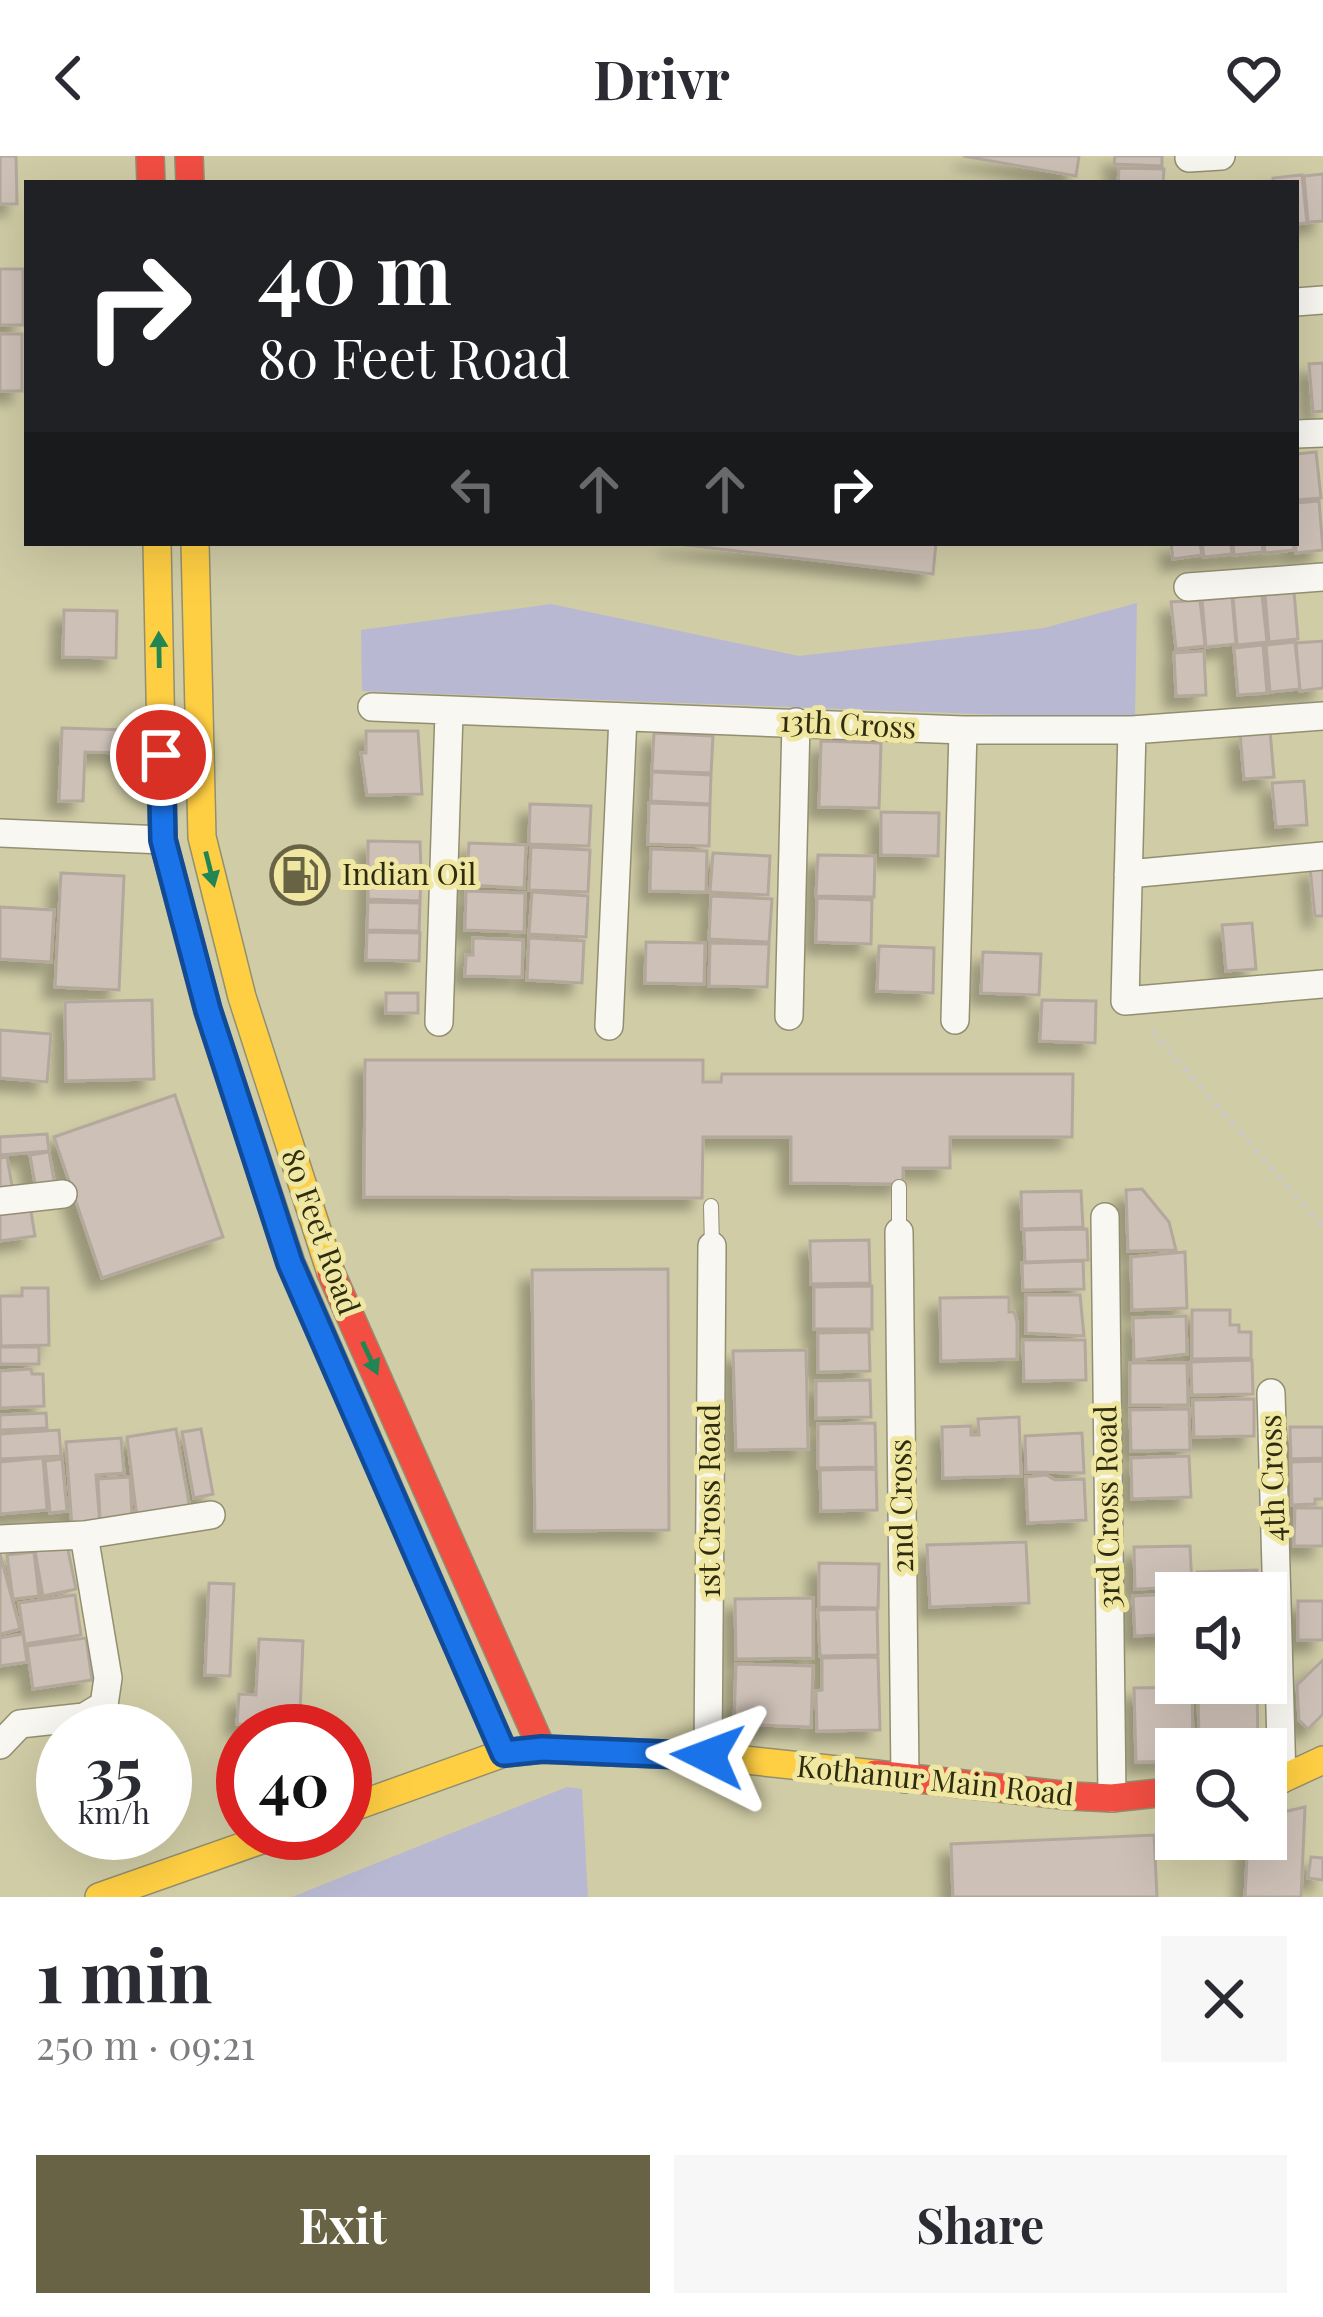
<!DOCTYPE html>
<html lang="en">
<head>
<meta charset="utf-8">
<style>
	:root { --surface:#fff; --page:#f7f7f7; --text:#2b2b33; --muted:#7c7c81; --accent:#676344 }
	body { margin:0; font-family:"Playfair Display",serif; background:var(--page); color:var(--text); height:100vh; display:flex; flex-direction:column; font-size:45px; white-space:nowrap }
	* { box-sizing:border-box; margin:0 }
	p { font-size:39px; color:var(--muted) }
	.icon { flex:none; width:66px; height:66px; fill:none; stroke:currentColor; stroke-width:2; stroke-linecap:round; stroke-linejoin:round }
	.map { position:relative; height:1741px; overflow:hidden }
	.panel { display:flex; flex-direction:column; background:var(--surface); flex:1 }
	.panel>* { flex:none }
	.top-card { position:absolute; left:24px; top:24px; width:1275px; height:366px; border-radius:0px; box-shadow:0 12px 48px #0002; background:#202124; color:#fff; overflow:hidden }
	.tools { position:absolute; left:1155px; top:1416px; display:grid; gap:24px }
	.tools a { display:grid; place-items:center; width:132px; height:132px; border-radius:0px; background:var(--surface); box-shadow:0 12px 48px #0002; font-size:60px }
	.speed { position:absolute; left:36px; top:1548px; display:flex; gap:24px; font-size:60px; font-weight:700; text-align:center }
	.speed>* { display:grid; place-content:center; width:156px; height:156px; border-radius:50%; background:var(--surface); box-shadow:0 12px 48px #0002; line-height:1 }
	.speed small { font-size:30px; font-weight:400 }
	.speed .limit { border:18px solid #d22; background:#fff; color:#111 }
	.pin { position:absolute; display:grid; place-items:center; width:102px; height:102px; color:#fff; margin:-51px; border:6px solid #fff; border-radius:50%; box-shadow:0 3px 12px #0007 }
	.me { position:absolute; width:132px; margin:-66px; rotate:273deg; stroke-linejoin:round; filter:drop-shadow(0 0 9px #0008) }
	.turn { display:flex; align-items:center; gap:42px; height:252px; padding:0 36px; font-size:54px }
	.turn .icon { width:156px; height:156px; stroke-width:2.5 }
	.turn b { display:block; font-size:84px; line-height:102px }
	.lanes { display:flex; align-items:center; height:114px; padding:0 36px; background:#0003; justify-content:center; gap:60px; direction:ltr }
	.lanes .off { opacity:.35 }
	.round { display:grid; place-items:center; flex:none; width:126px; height:126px; border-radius:0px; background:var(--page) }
	.headline { display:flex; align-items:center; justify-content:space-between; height:204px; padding:0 36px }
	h1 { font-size:72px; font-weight:700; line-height:90px }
	.action { display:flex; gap:24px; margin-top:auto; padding:24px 36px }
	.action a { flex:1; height:138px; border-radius:0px; background:var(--accent); color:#fff; font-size:48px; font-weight:700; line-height:138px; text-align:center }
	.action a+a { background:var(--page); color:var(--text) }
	header { display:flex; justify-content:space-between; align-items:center; height:156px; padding:0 36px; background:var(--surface); font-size:54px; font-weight:700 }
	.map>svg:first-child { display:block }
</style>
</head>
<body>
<header><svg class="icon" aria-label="back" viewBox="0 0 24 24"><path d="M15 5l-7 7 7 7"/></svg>Drivr<svg class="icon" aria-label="heart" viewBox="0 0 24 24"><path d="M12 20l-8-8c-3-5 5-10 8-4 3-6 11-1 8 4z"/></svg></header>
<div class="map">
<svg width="1323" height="1741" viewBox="0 0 1323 1741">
	<defs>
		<filter id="shadow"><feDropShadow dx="-11" dy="11" stdDeviation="6" flood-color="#0004"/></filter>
	</defs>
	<rect width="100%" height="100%" fill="#d0cca6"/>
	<path fill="#b9b8d2" d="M1137,447L1135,564L362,535L361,474L551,448L799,500L1044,472Z
		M567,1631L582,1633L588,1741H292Z"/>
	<path fill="#cdc0b6" stroke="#b4a89d" stroke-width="3" filter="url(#shadow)" d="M0,0H16L17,48H0Z
		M963,0H1079L1076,20Z
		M1115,0H1162V10L1114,8Z
		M1119,12L1164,13L1163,27H1118Z
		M1323,18V65L1308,66L1304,20Z
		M1302,19L1307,67L1296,68V27H1273V22Z
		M0,113H23V169H0Z
		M0,178H22V235H0Z
		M1323,207V255L1313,256L1309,208Z
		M1316,296L1321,342L1296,344V298Z
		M1319,345L1323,394L1296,397V347Z
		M669,387H936L933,418Z
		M1171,387H1200L1202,399L1173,403Z
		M1202,387H1231L1232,398L1204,401Z
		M1233,387H1262L1263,396L1234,399Z
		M1264,387H1293L1294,394L1265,397Z
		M1294,436L1298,483L1269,486L1265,439Z
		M1262,439L1267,486L1237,489L1233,441Z
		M1232,441L1236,488L1206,491L1202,444Z
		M1200,444L1205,490L1176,493L1171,446Z
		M64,454L117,455L116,502L63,501Z
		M1323,485V532L1300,535L1296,487Z
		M1295,486L1300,533L1270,536L1266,489Z
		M1263,489L1267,537L1238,539L1234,492Z
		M1204,495L1206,539L1176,540L1174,497Z
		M62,572L125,574L124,597L85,596L83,645H59Z
		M366,575H418L422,638L367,639L361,597H366Z
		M1270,575L1274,621L1244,623L1240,577Z
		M654,577L713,580L711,617L652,615Z
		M821,585L881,587L879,652L819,651Z
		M652,616L711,619L710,648L651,645Z
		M1304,625L1307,669L1276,671L1272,627Z
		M649,647L710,649L709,690L648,688Z
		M530,648L591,650L589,690L529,688Z
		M881,656L939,657L938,700L881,699Z
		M368,685L420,686L421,714H368Z
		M469,687L526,689L524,732L467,729Z
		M531,691L590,694L588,736L529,734Z
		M651,693L707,695L706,736L650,735Z
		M713,697L770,700L768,739L710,736Z
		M818,699L875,700L874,741L816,740Z
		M1323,711V760H1315L1310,712Z
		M369,715L421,717L420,745L368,743Z
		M61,717L124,720L119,834L55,831Z
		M466,735L525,737L524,776L465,774Z
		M532,736L588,740L586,781L529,778Z
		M711,740L772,743L769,786L709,783Z
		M817,742L872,744L871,788L816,786Z
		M368,746L420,747L419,775L367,774Z
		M0,751L54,754L51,806L0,803Z
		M1252,767L1256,813L1226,815L1222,769Z
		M367,776L420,777L419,805L366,804Z
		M473,782L523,784L522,821L465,820L466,799H473Z
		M529,782L584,785L582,827L527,824Z
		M646,786L705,787L704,828L645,827Z
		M710,787L769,788L767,831L709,830Z
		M879,790L934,792L933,837L877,835Z
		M983,796L1041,798L1039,839L981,837Z
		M386,837H418V857H386Z
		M152,844L154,923L66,925L65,846Z
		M1042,844L1096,845L1095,887L1040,885Z
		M0,874L51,878L47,926L0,922Z
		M365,904H703V926H721L722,918H1073L1072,981H950V1012H903V1028L791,1027V981H703L702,1042L364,1041Z
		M175,939L223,1081L102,1122L54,981Z
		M47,978L49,995L0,999V981Z
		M49,996L55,1030L36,1033L30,999Z
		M7,1001L13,1035L0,1037V1002Z
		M1142,1033L1169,1066L1176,1094L1128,1095L1126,1034Z
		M1081,1035L1083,1071L1022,1073L1021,1036Z
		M30,1050L35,1080L0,1085V1055Z
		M1087,1073L1088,1104L1025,1106L1024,1074Z
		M869,1084L870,1127L811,1128L810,1085Z
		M1185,1096L1187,1152L1132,1154L1131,1101Z
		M1083,1105L1084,1133L1023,1134L1022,1107Z
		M668,1113L669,1374L535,1375L532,1114Z
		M872,1130V1173H814V1131Z
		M22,1132H48L49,1189L1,1190L0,1140H22Z
		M1026,1139H1080L1084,1180L1026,1177Z
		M1009,1141V1156H1014L1017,1166V1203L941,1205L940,1142Z
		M1192,1154H1230V1169H1239V1176H1251V1202L1192,1203Z
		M1186,1160L1187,1198L1134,1204L1133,1162Z
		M869,1176L870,1215L818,1216V1177Z
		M1023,1184H1085L1086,1224L1024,1225Z
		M0,1191H39V1208H0Z
		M806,1194L808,1293L736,1294L733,1195Z
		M1252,1204L1253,1238L1192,1239L1191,1206Z
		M1130,1207H1187L1188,1249H1130Z
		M31,1213L32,1218H43L44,1250L0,1252V1215Z
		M870,1224L871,1261L816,1262V1225Z
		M1254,1243V1280L1194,1281L1193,1244Z
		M1189,1253L1190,1294L1131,1295L1130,1254Z
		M46,1257L47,1272L0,1274V1259Z
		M1019,1261L1021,1320L943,1322L942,1271L971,1270V1279H979L978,1263Z
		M875,1267L876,1311L818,1312V1268Z
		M1290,1271H1323V1302L1291,1303Z
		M176,1273L190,1353L137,1362L127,1281Z
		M201,1273L213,1338L194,1342L182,1276Z
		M59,1274L61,1300L0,1303V1278Z
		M1082,1277L1084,1317L1026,1316L1025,1280Z
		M121,1282L124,1317L96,1319L100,1370L72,1372L66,1286Z
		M1189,1300L1191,1341L1132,1343L1131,1302Z
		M43,1302L47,1354L0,1358V1306Z
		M62,1303L67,1355L50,1357L45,1305Z
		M1323,1305V1343H1315V1348L1292,1349L1291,1306Z
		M876,1313L877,1354L821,1355L820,1314Z
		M1046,1319L1055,1324L1084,1323L1086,1364L1028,1367L1026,1321Z
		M130,1321L132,1361L100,1363L98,1323Z
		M1295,1352H1323V1390H1294Z
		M1026,1386L1029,1447L930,1451L927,1389Z
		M67,1389L76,1433L43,1440L35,1395Z
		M1190,1390L1192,1431L1135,1433L1134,1391Z
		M34,1396L39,1440L13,1443L7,1399Z
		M0,1398L20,1473L0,1478Z
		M819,1407L879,1408L878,1452L819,1451Z
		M1257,1414V1437H1197V1416Z
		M209,1427L234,1428L230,1520L205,1519Z
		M1176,1438V1478L1135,1480L1133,1440Z
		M75,1439L81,1479L25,1488L19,1447Z
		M813,1442V1502L736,1503L735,1443Z
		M1298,1445H1323V1484H1298Z
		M877,1453L878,1499L820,1500L818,1454Z
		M23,1478L27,1506L0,1510V1482Z
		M86,1482L92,1524L33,1533L27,1490Z
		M259,1483L303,1485L300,1556L268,1554L267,1569L237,1568L239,1538L256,1539Z
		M878,1501L880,1574L817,1575L816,1535L822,1534V1502Z
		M1323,1504V1558L1308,1573L1299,1564L1297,1529Z
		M736,1508L813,1510L811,1571L734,1568Z
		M1198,1527H1257L1258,1593H1199Z
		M1192,1531L1193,1593H1176V1605L1136,1606L1134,1532Z
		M1305,1651L1301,1741H1245L1248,1683H1266V1660Z
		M1154,1679L1157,1741H953L951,1688Z
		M1311,1701L1323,1702V1724L1308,1722Z"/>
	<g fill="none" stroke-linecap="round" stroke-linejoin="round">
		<g stroke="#928f71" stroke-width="16">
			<path id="lane" d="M899,1031V1076
				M711,1050L712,1090"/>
		</g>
		<g stroke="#928f71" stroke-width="30">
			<path id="street" d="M1189,2L1221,0
				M1296,146L1323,144
				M1296,278L1323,277
				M1188,431L1323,421
				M372,551L963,574H1132L1323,560
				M1132,574L1125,845L1323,828
				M0,677L163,684
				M1128,718L1323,700
				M789,860L796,566
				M955,864L963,574
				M439,866L449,557
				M609,870L623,561
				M0,1045L63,1038
				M1105,1061L1112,1642
				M899,1076L905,1623
				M1271,1237L1282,1623
				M0,1383L84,1379L211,1359
				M0,1589L20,1568L84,1561L104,1549L108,1522L84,1379
				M708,1600L712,1090"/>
		</g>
		<g stroke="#928f71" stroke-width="30">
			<path id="fast" d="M385,1323L504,1597"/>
		</g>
		<g stroke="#928f71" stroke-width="30">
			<path id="slow" d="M157,387L163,684L208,855L291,1107L385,1323
				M195,387L202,681L242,841L331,1117
				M1266,1625L1282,1623L1323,1604
				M345,1654L504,1597L542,1593L708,1600L875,1618
				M99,1741L281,1677"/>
		</g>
		<g stroke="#928f71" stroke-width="30">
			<path id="jam" d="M150,0L151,27
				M189,0L190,27
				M331,1117L542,1593
				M875,1618L1071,1640L1112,1642L1176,1635"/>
		</g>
		<path stroke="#cccabf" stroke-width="6" stroke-dasharray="6 6" stroke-linecap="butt" d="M1152,875L1323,1071"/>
		<use href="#lane" stroke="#f8f7f2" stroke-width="14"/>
		<use href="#street" stroke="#f8f7f2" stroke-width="27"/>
		<use href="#fast" stroke="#16e098" stroke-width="27"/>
		<use href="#slow" stroke="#ffcf43" stroke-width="27"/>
		<use href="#jam" stroke="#f24e42" stroke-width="27"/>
	</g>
	<defs><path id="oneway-solid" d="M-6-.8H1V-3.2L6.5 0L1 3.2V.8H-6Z" transform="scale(3)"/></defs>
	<g fill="#228654">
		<use href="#oneway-solid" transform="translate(159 494) rotate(-91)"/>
		<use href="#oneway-solid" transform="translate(210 713) rotate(76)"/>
		<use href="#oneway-solid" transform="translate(370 1202) rotate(65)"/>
	</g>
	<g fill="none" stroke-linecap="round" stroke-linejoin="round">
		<g stroke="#114b97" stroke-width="30">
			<path id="route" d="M161,599L163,684L208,854L290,1107L504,1597L542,1593L708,1600"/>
		</g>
		<use href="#route" stroke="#1a73e8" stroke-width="21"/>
	</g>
	<defs>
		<g id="fuel-ring" transform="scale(3)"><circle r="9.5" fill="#efe7a2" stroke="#676344" stroke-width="1.5"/><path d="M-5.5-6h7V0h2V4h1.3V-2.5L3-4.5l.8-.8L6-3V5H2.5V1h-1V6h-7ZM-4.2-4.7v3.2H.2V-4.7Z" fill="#676344"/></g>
	</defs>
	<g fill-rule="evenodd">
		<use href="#fuel-ring" x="300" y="719"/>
	</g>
	<g text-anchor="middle" stroke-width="10" stroke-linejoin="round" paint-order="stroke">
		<g font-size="30" fill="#2e2b0f" stroke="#efe7a2">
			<text transform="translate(848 569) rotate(3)" y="10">13th Cross</text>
			<text transform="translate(320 1076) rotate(70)" y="10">80 Feet Road</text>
			<text transform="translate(1273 1322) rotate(-92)" y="10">4th Cross</text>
			<text transform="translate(710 1345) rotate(-90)" y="10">1st Cross Road</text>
			<text transform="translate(902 1350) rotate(-91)" y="10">2nd Cross</text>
			<text transform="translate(1108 1351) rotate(-91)" y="10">3rd Cross Road</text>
			<text transform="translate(935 1625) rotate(6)" y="10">Kothanur Main Road</text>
		</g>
		<g font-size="30" fill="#2e2b0f" stroke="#efe7a2" text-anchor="start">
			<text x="342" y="729">Indian Oil</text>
		</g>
	</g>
</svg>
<div class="tools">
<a><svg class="icon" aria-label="sound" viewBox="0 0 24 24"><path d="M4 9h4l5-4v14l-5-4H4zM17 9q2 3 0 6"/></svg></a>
<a><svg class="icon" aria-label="search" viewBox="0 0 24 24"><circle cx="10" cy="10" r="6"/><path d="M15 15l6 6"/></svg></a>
</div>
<div class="speed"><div>35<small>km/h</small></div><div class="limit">40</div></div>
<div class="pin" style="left:161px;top:599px;background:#d93025"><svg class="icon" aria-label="arrive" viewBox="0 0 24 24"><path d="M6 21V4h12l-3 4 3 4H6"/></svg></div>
<svg class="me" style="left:708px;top:1600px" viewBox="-20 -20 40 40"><path d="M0-17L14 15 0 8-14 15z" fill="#1a73e8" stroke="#fff" stroke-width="4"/></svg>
<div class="top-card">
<div class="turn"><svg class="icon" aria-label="right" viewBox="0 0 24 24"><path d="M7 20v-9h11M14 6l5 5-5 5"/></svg><div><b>40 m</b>80 Feet Road</div></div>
<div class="lanes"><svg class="icon off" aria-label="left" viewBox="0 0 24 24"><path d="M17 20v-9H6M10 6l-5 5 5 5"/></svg><svg class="icon off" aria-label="ahead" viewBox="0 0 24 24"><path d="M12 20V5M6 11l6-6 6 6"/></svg><svg class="icon off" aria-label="ahead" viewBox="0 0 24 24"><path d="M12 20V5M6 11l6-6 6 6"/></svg><svg class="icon" aria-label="right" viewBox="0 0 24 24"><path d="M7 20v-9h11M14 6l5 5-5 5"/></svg></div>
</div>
</div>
<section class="panel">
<div class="headline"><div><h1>1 min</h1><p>250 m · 09:21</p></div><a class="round"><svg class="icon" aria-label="close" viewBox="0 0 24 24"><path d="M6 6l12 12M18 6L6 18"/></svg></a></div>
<div class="action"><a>Exit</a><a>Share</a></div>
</section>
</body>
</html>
